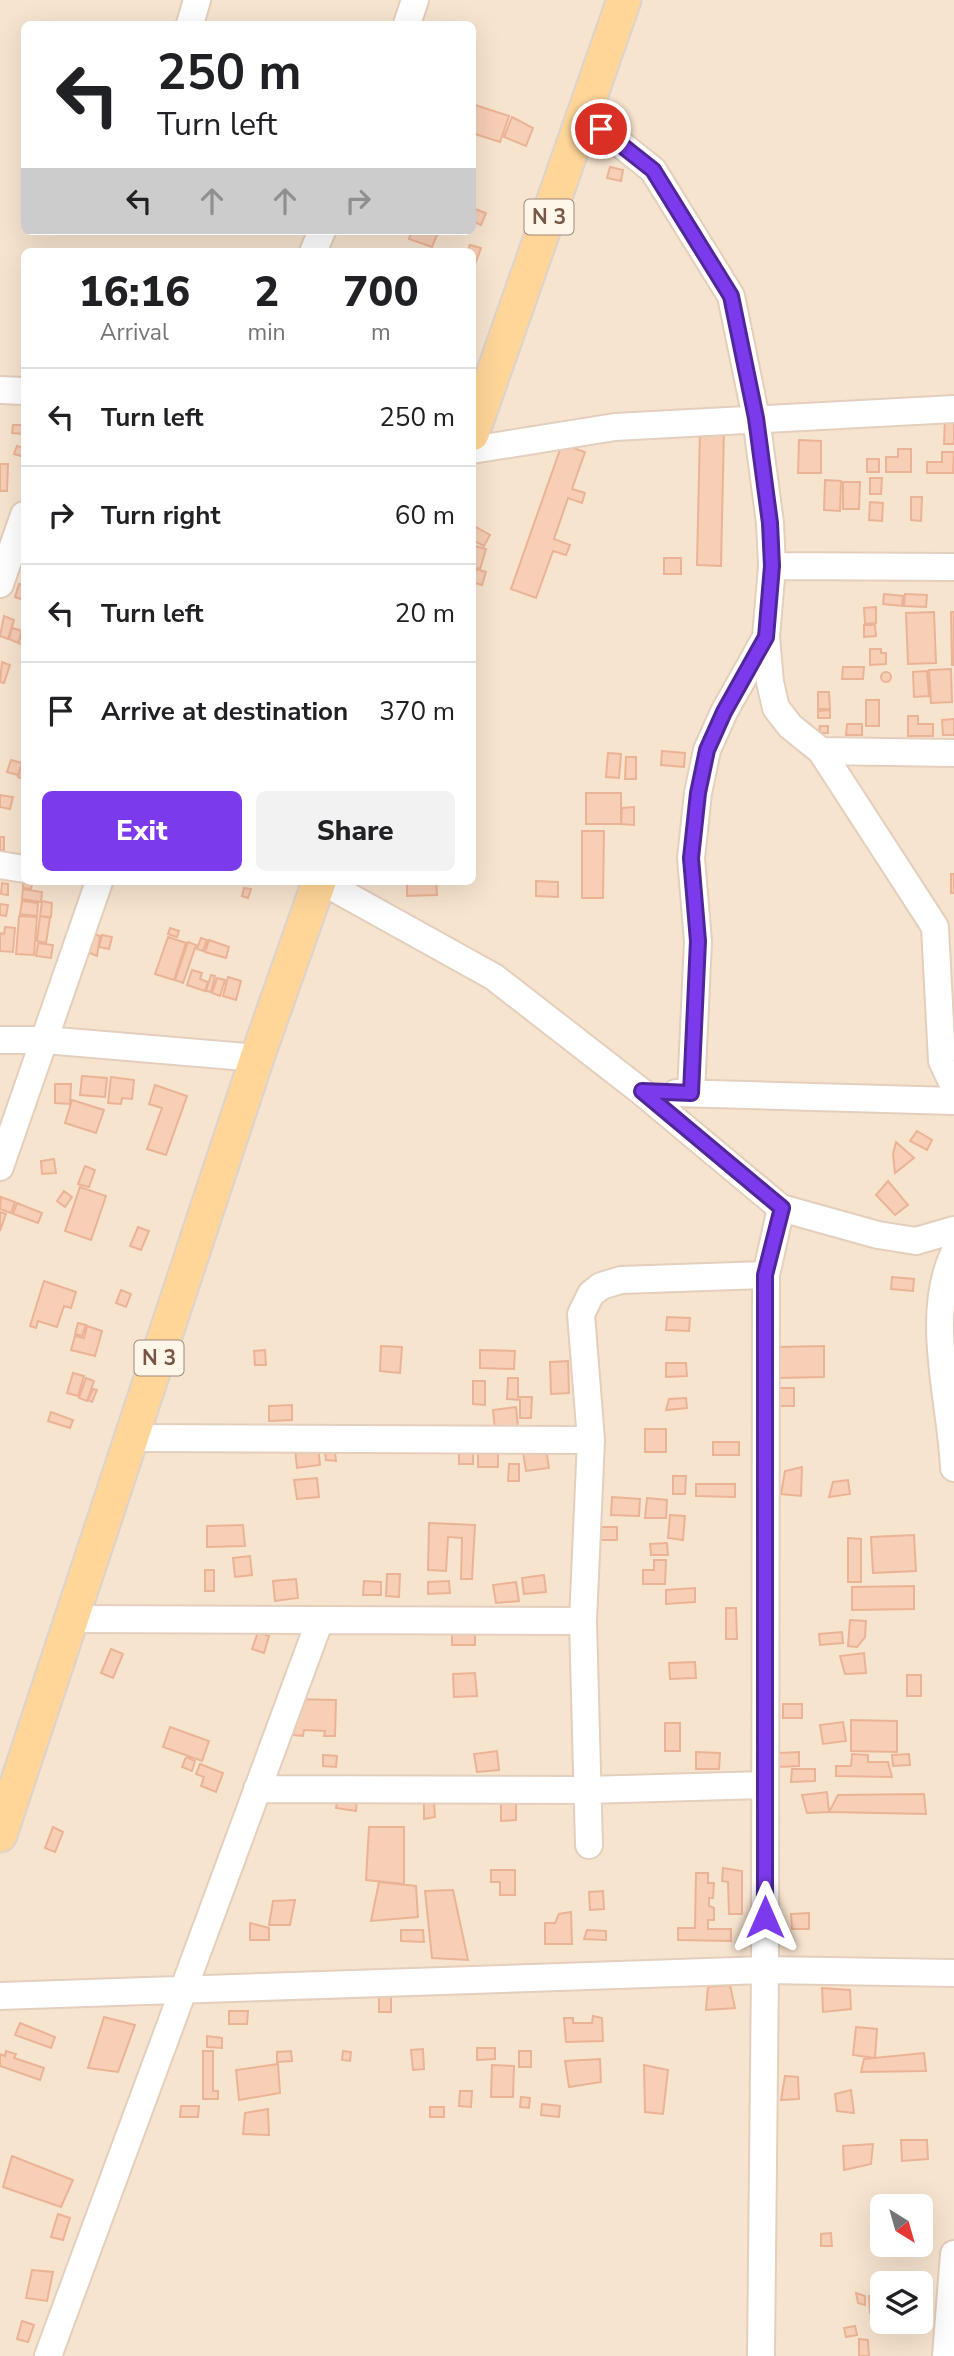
<!DOCTYPE html>
<html lang="en">
<head>
<meta charset="utf-8">
<style>
	:root { --surface:#fff; --page:#f2f2f2; --text:#202124; --muted:#757577; --line:#e0e0e0; --accent:#7c3aed }
	body { margin:0; font-family:"Nunito Sans",sans-serif; background:var(--page); color:var(--text); height:100vh; display:flex; flex-direction:column; font-size:26px; white-space:nowrap }
	* { box-sizing:border-box; margin:0 }
	p { font-size:23px; color:var(--muted) }
	.icon { flex:none; width:38px; height:38px; fill:none; stroke:currentColor; stroke-width:2; stroke-linecap:round; stroke-linejoin:round }
	.map { position:relative; flex:1; overflow:hidden }
	.side { position:absolute; left:21px; top:248px; width:455px; height:637px; display:flex; flex-direction:column; background:var(--surface); border-radius:10px; box-shadow:0 7px 28px #0002 }
	.side>* { flex:none }
	.hud { position:absolute; left:21px; top:21px; width:455px; height:214px; border-radius:10px; box-shadow:0 7px 28px #0002; background:#fff; color:var(--text); overflow:hidden }
	.needle { width:46px; rotate:143deg }
	.tools { position:absolute; left:870px; top:2194px; display:grid; gap:14px }
	.tools a { display:grid; place-items:center; width:63px; height:63px; border-radius:10px; background:var(--surface); box-shadow:0 7px 28px #0002; font-size:35px }
	.pin { position:absolute; display:grid; place-items:center; width:60px; height:60px; color:#fff; margin:-30px; border:4px solid #fff; border-radius:50%; box-shadow:0 2px 7px #0007 }
	.me { position:absolute; width:77px; margin:-38px; rotate:0deg; stroke-linejoin:round; filter:drop-shadow(0 0 5px #0008) }
	.turn { display:flex; align-items:center; gap:24px; height:147px; padding:0 21px; font-size:32px }
	.turn .icon { width:91px; height:91px; stroke-width:2.5 }
	.turn b { display:block; font-size:49px; line-height:60px }
	.lanes { display:flex; align-items:center; height:66px; padding:0 21px; background:#0003; justify-content:center; gap:35px; direction:ltr }
	.lanes .off { opacity:.35 }
	.eta { display:flex; justify-content:space-evenly; align-items:center; height:119px; text-align:center }
	.eta b { font-size:42px; font-weight:800; line-height:49px }
	.cta { display:flex; gap:14px; margin-top:auto; padding:14px 21px }
	.cta a { flex:1; height:80px; border-radius:10px; background:var(--accent); color:#fff; font-size:28px; font-weight:800; line-height:80px; text-align:center }
	.cta a+a { background:var(--page); color:var(--text) }
	ul { padding:0; list-style:none }
	li { display:flex; align-items:center; gap:21px; height:98px; padding:0 21px; border-top:2px solid var(--line) }
	li div { flex:1 }
	li b { display:block; font-size:26px }
	li em { font-style:normal }
	.map>svg:first-child { display:block }
</style>
</head>
<body>
<div class="map">
<svg width="954" height="2356" viewBox="0 0 954 2356">
	<rect width="100%" height="100%" fill="#fef2e2"/>
	<path fill="#f7e4cf" fill-rule="evenodd" d="M0,0H954V2356H0ZM24,24H472V231H24ZM24,252H472V882H24ZM882,2207H920V2245H882ZM882,2284H920V2322H882Z"/>
	<path fill="#f7ceb6" stroke="#ebb395" stroke-width="2" d="M472,104L509,116L500,142L472,133Z
		M512,117L533,128L526,146L504,137Z
		M610,167L623,170L621,181L607,178Z
		M472,208L486,213L481,225L472,221Z
		M412,231H431L437,235L432,247L409,239Z
		M470,245L481,248L472,273V252H467Z
		M945,417H954V444H944Z
		M13,425H24V434L12,433Z
		M700,429H724L721,566L697,565Z
		M799,440L821,441V473H798Z
		M562,444L585,452L572,489L585,493L582,503L568,498L554,539L570,545L566,555L553,551L536,598L511,589Z
		M17,446L24,448V457L14,454Z
		M898,449H911V472H886V457H898Z
		M942,452H954L953,473H927V462H942Z
		M867,459H879V472H867Z
		M0,464H8L7,491H0Z
		M870,478H882L881,494H870Z
		M825,480L841,481L840,511L824,510Z
		M843,482H860L859,509H843Z
		M911,497H922L921,521L911,520Z
		M870,502L883,503L882,521L869,520Z
		M476,527L490,535L484,546L472,540Z
		M472,545L486,549L480,569L472,567Z
		M664,558H681V574H664Z
		M476,569L486,572L482,585L472,582Z
		M19,584L24,586V600L15,597Z
		M884,594L903,596L902,606L883,604Z
		M905,594L927,595L926,607L904,606Z
		M876,607V623L865,624L864,608Z
		M934,612L936,663L908,664L906,613Z
		M951,612H954V665H952Z
		M4,616L14,620L8,639L0,636Z
		M864,625H875L876,636L864,637Z
		M12,628L22,631L18,643L9,639Z
		M22,633L24,634V645L18,643Z
		M870,649H881V653H886V664L870,665Z
		M2,662L10,665L4,683L0,682Z
		M843,667H864L863,679H842Z
		M951,669L952,702L931,703L929,670Z
		M927,671L929,696L914,697L913,672Z
		M881 677a5 5 0 1 1 10 0a5 5 0 1 1-10 0Z
		M818,692H829L830,709H818Z
		M866,700H879V726H866Z
		M830,710V718H818V711Z
		M908,716H918V724H933V736H908Z
		M954,719V735H943L942,720Z
		M847,724H862V735H846Z
		M820,726H828V733H819Z
		M662,751L685,753L684,767L661,765Z
		M608,753L621,754L619,778L606,777Z
		M24,757V779L18,777Z
		M626,757H636V779H625Z
		M11,760L22,763L18,775L7,772Z
		M586,793H621V824H586Z
		M0,795L13,797L10,809L0,807Z
		M634,807V825L621,824L622,808Z
		M582,831H604L603,898H582Z
		M0,837H4V850H0Z
		M951,874H954V893H951Z
		M536,881L558,882V897L536,896Z
		M407,882H436L437,895L407,896Z
		M2,883L8,884V895L1,894Z
		M23,883L32,884L31,889L23,888Z
		M244,888L251,889L248,898L242,896Z
		M23,889L42,892L41,902L22,899Z
		M22,901L38,903L37,916L20,914Z
		M42,901L52,903L51,917L40,916Z
		M0,904L8,905L6,916L0,915Z
		M19,916L37,917L34,955L16,954Z
		M40,916L50,918L46,943L37,941Z
		M5,927L15,928L13,952L0,951V933L4,934Z
		M170,928L179,931L177,937L168,934Z
		M91,933L100,936L97,956L85,951Z
		M102,935L112,937L109,949L99,947Z
		M168,937L186,943L174,980L155,974Z
		M201,938L207,940L203,951L197,949Z
		M209,940L229,947L226,958L205,952Z
		M188,942L196,945L183,983L175,980Z
		M38,943L53,945L51,958L36,956Z
		M192,970L202,973L200,979L208,982L205,991L187,985Z
		M211,975L215,976L211,992L206,991Z
		M228,977L241,981L236,1000L223,996Z
		M217,978L225,980L220,996L212,993Z
		M82,1076L107,1078L105,1097L80,1095Z
		M111,1077L134,1080L132,1099L122,1098L121,1104L108,1103Z
		M55,1084H71L70,1104L55,1103Z
		M155,1085L187,1096L166,1155L147,1149L162,1108L149,1104Z
		M72,1100L104,1110L96,1133L65,1123Z
		M917,1131L932,1140L927,1150L910,1141Z
		M896,1142L914,1158L895,1173L893,1154Z
		M54,1159L56,1173L42,1174L41,1161Z
		M85,1166L95,1170L89,1187L78,1184Z
		M888,1181L908,1205L895,1215L876,1195Z
		M80,1187L106,1196L91,1240L65,1231Z
		M64,1191L72,1197L65,1207L57,1201Z
		M1,1197L15,1202L11,1213L0,1209Z
		M17,1203L42,1213L38,1223L13,1214Z
		M0,1212L6,1214L0,1231Z
		M138,1227L149,1231L141,1250L130,1246Z
		M892,1277L914,1279L913,1291L891,1289Z
		M44,1281L76,1292L71,1308L64,1306L57,1327L38,1321L36,1328L30,1326Z
		M121,1290L131,1294L126,1307L116,1303Z
		M667,1317L690,1318L689,1331L666,1330Z
		M78,1323L86,1325L82,1336L75,1334Z
		M87,1326L102,1331L95,1356L71,1350L75,1336L84,1338Z
		M381,1346L402,1347L400,1373L380,1371Z
		M824,1346V1377L779,1378L778,1347Z
		M265,1350L266,1365H255L254,1351Z
		M480,1350L515,1351L514,1369L480,1368Z
		M568,1361L569,1393L551,1394L550,1362Z
		M666,1363H686L687,1376L666,1377Z
		M73,1373L84,1376L78,1396L67,1393Z
		M86,1378L94,1381L87,1401L79,1398Z
		M508,1378H518V1397H532L531,1418H520V1400L507,1399Z
		M473,1381H485V1405L473,1404Z
		M776,1388H794V1406H776Z
		M93,1389L97,1390L92,1402L88,1400Z
		M686,1398L687,1408L666,1410L669,1399Z
		M292,1405V1420L269,1421V1406Z
		M516,1407L518,1427L495,1430L493,1410Z
		M51,1412L73,1420L70,1428L48,1421Z
		M645,1429H666V1452H645Z
		M713,1442H739V1455H713Z
		M318,1446L320,1465L297,1468L295,1449Z
		M546,1449L549,1468L526,1471L523,1452Z
		M325,1453H335L336,1461L326,1460Z
		M459,1453H473V1464H459Z
		M478,1453H498V1467H478Z
		M509,1464H519V1481H508Z
		M802,1467L801,1496L781,1494L785,1471Z
		M673,1476H686L685,1494H673Z
		M317,1478L319,1497L297,1499L294,1480Z
		M848,1480L850,1494L829,1497L833,1482Z
		M696,1484H735V1497L696,1496Z
		M612,1497L640,1499L639,1516L611,1515Z
		M647,1498L667,1500L666,1518H645Z
		M670,1515L685,1516L683,1540L668,1538Z
		M429,1523L475,1525L472,1579H461L462,1538L448,1537L446,1571L428,1570Z
		M243,1525L245,1546L207,1547V1526Z
		M597,1527H617V1540H597Z
		M914,1535L916,1571L873,1573L871,1537Z
		M848,1538L861,1539V1582H848Z
		M667,1543L668,1555H651L650,1544Z
		M250,1556L252,1575L235,1577L233,1558Z
		M654,1560H666L665,1584H643V1570H654Z
		M205,1570H214V1591H205Z
		M387,1574H400L399,1597L386,1596Z
		M544,1575L546,1592L524,1594L522,1578Z
		M296,1579L298,1598L275,1601L273,1581Z
		M364,1581L381,1582V1595H363Z
		M449,1581L450,1593L428,1594V1582Z
		M516,1582L519,1601L496,1603L493,1585Z
		M914,1586V1609L852,1610V1587Z
		M695,1588V1602L666,1604V1590Z
		M726,1608H736L737,1639H726Z
		M850,1620L866,1621L865,1637L857,1647L848,1646Z
		M452,1630H475V1645H452Z
		M258,1632L269,1636L264,1653L252,1649Z
		M842,1632L843,1643L820,1645L819,1634Z
		M111,1649L123,1654L113,1678L101,1673Z
		M864,1653L866,1673L845,1674L840,1656Z
		M695,1662L696,1678L670,1679L669,1663Z
		M475,1673L477,1696L454,1697L453,1674Z
		M907,1675H921V1696H907Z
		M294,1699L336,1700L335,1736H324L325,1731L304,1730L303,1736L293,1735Z
		M783,1704H802V1718H783Z
		M851,1720L897,1721V1752L851,1751Z
		M843,1722L846,1741L823,1744L820,1725Z
		M665,1723H680V1751H665Z
		M170,1727L209,1741L202,1761L163,1747Z
		M497,1751L499,1770L477,1772L474,1754Z
		M696,1752L720,1753L719,1769H696Z
		M799,1752V1766L779,1767V1753Z
		M852,1754L868,1755V1762H888L892,1777L836,1776V1766H851Z
		M909,1754L910,1765L893,1766L892,1755Z
		M323,1755L337,1756L336,1767L323,1766Z
		M186,1757L195,1761L192,1771L182,1767Z
		M200,1764L223,1773L216,1792L201,1786L204,1777L196,1774Z
		M792,1769H815V1781L791,1782Z
		M827,1792L829,1812L807,1813L802,1795Z
		M924,1794L926,1814L829,1812L838,1795Z
		M338,1797L357,1799L356,1811L336,1808Z
		M501,1801H516V1820L501,1821Z
		M424,1802H434L435,1817L424,1819Z
		M53,1827L63,1832L55,1852L45,1848Z
		M369,1827H404V1884L366,1880Z
		M723,1868L742,1871V1914H729L728,1882L722,1881Z
		M491,1870H515V1895H500V1882H491Z
		M696,1873H708V1883H714L713,1898H709V1906L714,1908V1920H708V1929H731V1941L678,1940V1928H695Z
		M379,1882L416,1886L418,1917L371,1921Z
		M453,1890L468,1960L432,1958L425,1891Z
		M603,1891L604,1909L590,1910L589,1892Z
		M295,1900L290,1925H269L273,1901Z
		M571,1912L572,1944H545V1923H555L559,1914Z
		M809,1913V1929H792L791,1914Z
		M250,1923L269,1928V1940H250Z
		M401,1930H423L424,1942L401,1941Z
		M587,1930L606,1931V1940L584,1939Z
		M730,1985L735,2008L706,2010L708,1987Z
		M379,1987H391V2012H379Z
		M822,1988L850,1990L851,2009L823,2012Z
		M229,2011H248L247,2024H229Z
		M593,2016L602,2018L603,2041L566,2042L564,2018H573V2023H592Z
		M104,2017L135,2025L118,2072L88,2068Z
		M20,2023L55,2037L51,2048L15,2035Z
		M856,2027L877,2029L875,2058L853,2055Z
		M207,2036L222,2038V2048L207,2047Z
		M477,2048H495V2059L477,2060Z
		M423,2049L424,2069L413,2070L411,2050Z
		M6,2051L16,2054L14,2058L44,2068L40,2080L0,2066V2054L5,2056Z
		M203,2051H213V2091H218V2099H203Z
		M291,2051L292,2061L277,2062V2052Z
		M343,2051L351,2052L350,2061L342,2060Z
		M519,2051H531V2067H519Z
		M924,2053L926,2071L861,2072L864,2059Z
		M600,2059L601,2082L569,2087L565,2061Z
		M278,2064L280,2093L239,2100L236,2070Z
		M492,2065L514,2066L513,2097H491Z
		M644,2065L668,2070L663,2114L645,2112Z
		M785,2076L798,2077L799,2099L781,2100Z
		M851,2090L854,2113L837,2111L835,2094Z
		M460,2091H472L471,2107L459,2106Z
		M521,2097L530,2098L529,2108L520,2107Z
		M542,2104L560,2106L559,2117L541,2115Z
		M181,2106H199L198,2117H180Z
		M430,2107H444V2117H430Z
		M268,2109L269,2135L243,2134L245,2113Z
		M901,2140H927L928,2159L902,2161Z
		M873,2144L871,2164L844,2170L843,2146Z
		M12,2156L73,2180L61,2207L3,2187Z
		M58,2214L70,2218L63,2240L51,2237Z
		M831,2233L832,2246H821V2234Z
		M32,2270L53,2272L47,2301L26,2298Z
		M856,2293L865,2296V2305L858,2303Z
		M869,2296H882V2315L870,2313Z
		M920,2299H927V2310H920Z
		M22,2321L34,2325L28,2342L17,2339Z
		M855,2326L857,2335L846,2337L844,2328Z
		M859,2339L868,2340L869,2356H859Z"/>
	<g fill="none" stroke-linecap="round" stroke-linejoin="round">
		<g stroke="#e4cebc" stroke-width="30">
			<path id="minor" d="M190,24L197,0
				M407,24L415,0
				M584,115L653,170L731,296L756,418L770,523L772,566L766,637L770,682L776,708L790,726L821,751L935,927L942,1061L954,1086
				M313,252L322,231
				M0,390L24,391
				M472,450L615,427L954,409
				M772,566L954,567
				M0,584L24,515
				M821,751L954,753
				M0,865L24,869
				M323,882L494,977L642,1092L781,1208L878,1235L916,1241L954,1230
				M0,1040H45L257,1058
				M676,1093L954,1101
				M691,1093L698,941L691,858L698,793L707,750L724,712L766,637
				M0,1167L99,882
				M954,1253C924,1317 951,1400 954,1468
				M133,1438L591,1440
				M72,1619L583,1621
				M257,1789L587,1790L765,1785
				M589,1845L583,1621L591,1440L581,1314L591,1294L601,1286L621,1280L766,1275
				M0,1996L765,1970L954,1973
				M48,2356L320,1620
				M761,2356L765,1970L766,1275L781,1208
				M946,2356L954,2254"/>
		</g>
		<g stroke="#dcd3cf" stroke-width="37">
			<path id="major" d="M472,434L624,0
				M0,1835L257,1058L319,882"/>
		</g>
		<use href="#minor" stroke="#fff" stroke-width="26"/>
		<use href="#major" stroke="#ffd698" stroke-width="33"/>
	</g>
	<g fill="none" stroke-linecap="round" stroke-linejoin="round">
		<g stroke="#51269a" stroke-width="18">
			<path id="route" d="M601,129L653,170L731,296L756,418L770,523L772,566L766,637L724,712L707,750L698,793L691,858L698,941L691,1093L642,1091L782,1208L765,1275V1917"/>
		</g>
		<use href="#route" stroke="#7c3aed" stroke-width="12"/>
	</g>
	<g text-anchor="middle" stroke-width="5" stroke-linejoin="round" paint-order="stroke">
		<g fill="#fff6ea" stroke="#a08676" stroke-width="2">
			<rect x="524.5" y="199.5" width="49" height="35" rx="5"/>
			<rect x="134.5" y="1340.5" width="49" height="35" rx="5"/>
		</g>
		<g font-size="21" font-weight="bold" fill="#785645">
			<text x="549" y="224">N 3</text>
			<text x="159" y="1365">N 3</text>
		</g>
	</g>
</svg>
<div class="tools">
<a><svg class="needle" viewBox="-14 -14 28 28"><path d="M0-13l5 13h-10z" fill="#e53935"/><path d="M0 13l5-13h-10z" fill="#757577"/></svg></a>
<a><svg class="icon" aria-label="layers" viewBox="0 0 24 24"><path d="M12 4l9 5-9 5-9-5zM3 14l9 5 9-5"/></svg></a>
</div>
<div class="pin" style="left:601px;top:129px;background:#d93025"><svg class="icon" aria-label="arrive" viewBox="0 0 24 24"><path d="M6 21V4h12l-3 4 3 4H6"/></svg></div>
<svg class="me" style="left:765px;top:1917px" viewBox="-20 -20 40 40"><path d="M0-17L14 15 0 8-14 15z" fill="#7c3aed" stroke="#fff" stroke-width="4"/></svg>
<div class="hud">
<div class="turn"><svg class="icon" aria-label="left" viewBox="0 0 24 24"><path d="M17 20v-9H6M10 6l-5 5 5 5"/></svg><div><b>250 m</b>Turn left</div></div>
<div class="lanes"><svg class="icon" aria-label="left" viewBox="0 0 24 24"><path d="M17 20v-9H6M10 6l-5 5 5 5"/></svg><svg class="icon off" aria-label="ahead" viewBox="0 0 24 24"><path d="M12 20V5M6 11l6-6 6 6"/></svg><svg class="icon off" aria-label="ahead" viewBox="0 0 24 24"><path d="M12 20V5M6 11l6-6 6 6"/></svg><svg class="icon off" aria-label="right" viewBox="0 0 24 24"><path d="M7 20v-9h11M14 6l5 5-5 5"/></svg></div>
</div>
<section class="side">
<div class="eta">
<div><b>16:16</b><p>Arrival</p></div>
<div><b>2</b><p>min</p></div>
<div><b>700</b><p>m</p></div>
</div>
<ul>
<li><svg class="icon" aria-label="left" viewBox="0 0 24 24"><path d="M17 20v-9H6M10 6l-5 5 5 5"/></svg><div><b>Turn left</b></div><em>250 m</em></li>
<li><svg class="icon" aria-label="right" viewBox="0 0 24 24"><path d="M7 20v-9h11M14 6l5 5-5 5"/></svg><div><b>Turn right</b></div><em>60 m</em></li>
<li><svg class="icon" aria-label="left" viewBox="0 0 24 24"><path d="M17 20v-9H6M10 6l-5 5 5 5"/></svg><div><b>Turn left</b></div><em>20 m</em></li>
<li><svg class="icon" aria-label="arrive" viewBox="0 0 24 24"><path d="M6 21V4h12l-3 4 3 4H6"/></svg><div><b>Arrive at destination</b></div><em>370 m</em></li>
</ul>
<div class="cta"><a>Exit</a><a>Share</a></div>
</section>
</div>
</body>
</html>
